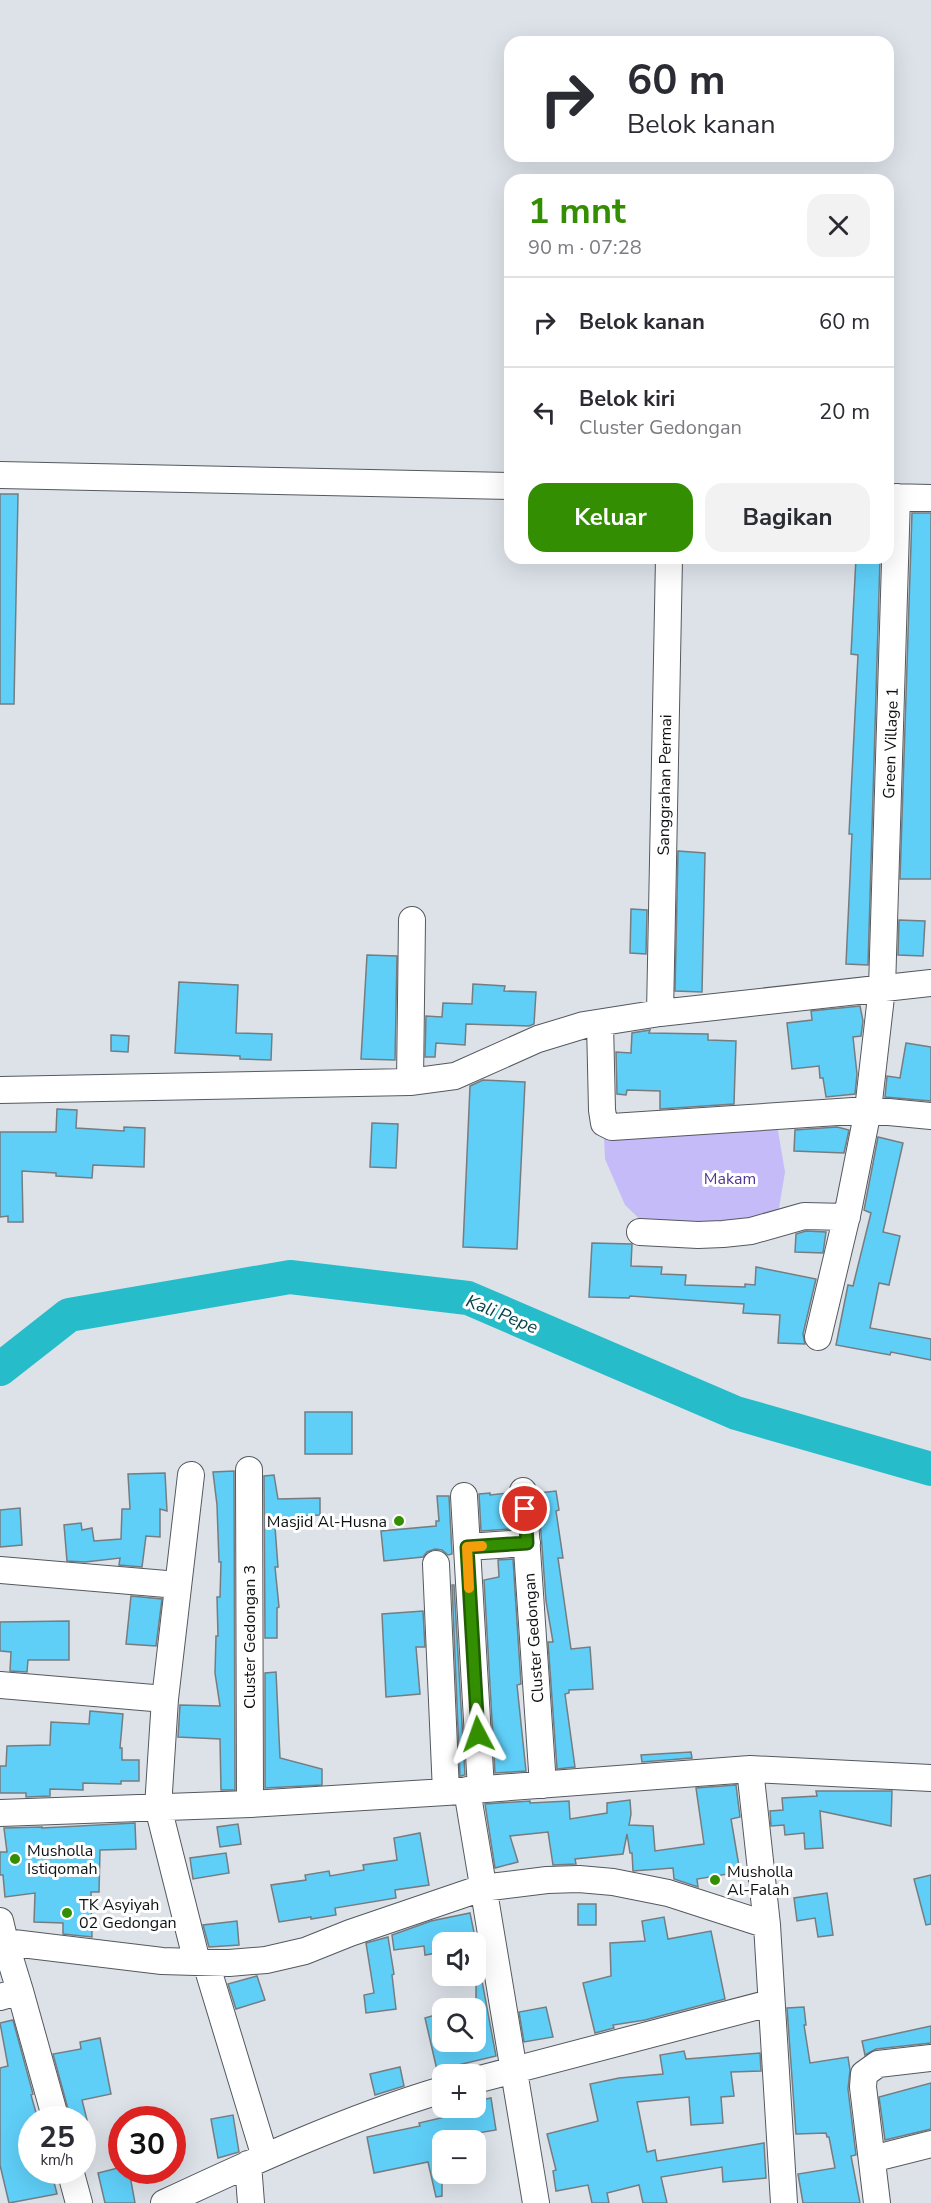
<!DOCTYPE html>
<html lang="id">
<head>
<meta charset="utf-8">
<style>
	:root { --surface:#fff; --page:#f2f2f3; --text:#2b2b33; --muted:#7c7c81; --line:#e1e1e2; --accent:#338f01 }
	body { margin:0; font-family:"Nunito Sans",sans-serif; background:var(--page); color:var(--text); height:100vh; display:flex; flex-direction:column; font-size:22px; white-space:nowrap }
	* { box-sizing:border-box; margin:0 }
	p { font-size:20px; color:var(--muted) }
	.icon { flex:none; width:33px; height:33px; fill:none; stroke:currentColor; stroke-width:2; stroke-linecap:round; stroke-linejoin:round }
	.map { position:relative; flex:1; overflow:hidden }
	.drawer { position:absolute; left:504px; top:174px; width:390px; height:390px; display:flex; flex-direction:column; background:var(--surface); border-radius:18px; box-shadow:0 6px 24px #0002 }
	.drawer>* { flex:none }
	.hud { position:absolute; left:504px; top:36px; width:390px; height:126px; border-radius:18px; box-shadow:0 6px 24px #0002; background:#fff; color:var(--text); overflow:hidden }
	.tools { position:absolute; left:432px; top:1932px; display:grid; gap:12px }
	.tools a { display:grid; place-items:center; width:54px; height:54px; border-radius:12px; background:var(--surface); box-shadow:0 6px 24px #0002; font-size:30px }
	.speed { position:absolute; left:18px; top:2106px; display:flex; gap:12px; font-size:30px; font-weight:700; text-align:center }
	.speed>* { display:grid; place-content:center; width:78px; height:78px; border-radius:50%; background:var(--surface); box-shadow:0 6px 24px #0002; line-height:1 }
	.speed small { font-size:15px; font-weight:400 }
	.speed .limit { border:9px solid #d22; background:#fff; color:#111 }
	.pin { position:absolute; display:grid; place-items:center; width:51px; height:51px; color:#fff; margin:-26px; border:3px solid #fff; border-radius:50%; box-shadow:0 2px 6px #0007 }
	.me { position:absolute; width:66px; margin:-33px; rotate:356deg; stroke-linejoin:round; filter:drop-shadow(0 0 4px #0008) }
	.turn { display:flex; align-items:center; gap:21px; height:126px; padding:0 24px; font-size:27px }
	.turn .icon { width:78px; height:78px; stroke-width:2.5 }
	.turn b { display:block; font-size:42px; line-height:51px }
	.round { display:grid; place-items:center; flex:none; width:63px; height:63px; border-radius:18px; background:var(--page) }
	.overview { display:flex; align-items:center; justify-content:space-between; height:102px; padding:0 24px }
	h1 { font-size:36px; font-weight:700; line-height:45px; color:var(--accent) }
	.cta { display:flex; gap:12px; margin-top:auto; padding:12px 24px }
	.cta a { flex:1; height:69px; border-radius:18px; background:var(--accent); color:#fff; font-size:24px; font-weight:700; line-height:69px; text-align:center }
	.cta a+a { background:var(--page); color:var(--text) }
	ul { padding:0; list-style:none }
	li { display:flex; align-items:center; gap:18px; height:90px; padding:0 24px; border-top:2px solid var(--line) }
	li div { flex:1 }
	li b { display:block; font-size:22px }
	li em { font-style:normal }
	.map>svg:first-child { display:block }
</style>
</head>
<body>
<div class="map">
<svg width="931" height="2203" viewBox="0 0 931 2203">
	<rect width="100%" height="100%" fill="#dce2e8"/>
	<path fill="#c4bbf8" d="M777,1125L785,1172L778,1214L754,1225L647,1226L625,1205L605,1159L604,1136Z"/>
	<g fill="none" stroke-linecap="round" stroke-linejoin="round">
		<path stroke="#27bcc9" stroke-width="34" d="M0,1369L69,1315L290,1277L468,1298L736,1413L931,1469"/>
	</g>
	<path fill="#5fcff8" stroke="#757d81" stroke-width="1.5" d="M0,494H18L14,704H0Z
		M912,513H931V879H900Z
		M856,558H880L868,965L846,964L852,834H849L858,655L851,654Z
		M678,851L705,853L702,992L675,991Z
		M631,909L647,910L646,954L630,953Z
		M899,920L925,921L923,956L898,955Z
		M367,955L397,956L395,1060L361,1059Z
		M179,982L238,985L236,1033L272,1034L271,1060L240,1059V1056L175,1053Z
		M473,984L505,986L504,991L536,992L534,1024L529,1026L466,1024L465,1045L436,1043L435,1057H425L426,1016L442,1017L443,1003L472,1004Z
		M860,1006L863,1021L861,1036L853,1037L857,1074L855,1094L826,1097L823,1078H820L819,1066L792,1069L787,1023L812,1020L811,1011Z
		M650,1030L649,1033L708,1034V1040L736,1041L734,1104L660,1109V1091L627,1090L626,1095L617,1094L616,1052L631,1053L632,1033Z
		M111,1035L129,1036L128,1052L111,1051Z
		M906,1043L931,1047V1101L885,1097L887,1076L900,1078Z
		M483,1080L525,1082L517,1249L463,1247L470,1086Z
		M57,1109L77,1110L76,1128L124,1131V1127L145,1128L144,1167L93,1165L92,1178L56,1176V1173L22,1171L23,1222H8V1216L0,1217V1132H56Z
		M372,1123L398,1124L396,1168L370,1167Z
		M837,1127L849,1130L844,1153L794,1151L795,1130Z
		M878,1137L903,1143L883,1232L900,1236L889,1285L879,1283L870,1328L931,1339V1360L891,1352L890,1355L836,1345L848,1285L853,1286L871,1213L864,1210Z
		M806,1231L826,1232L823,1253L795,1252L796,1234Z
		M592,1243L632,1244L631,1266L662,1267L661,1274L686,1275L685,1285L745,1287V1284L755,1285L756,1267L816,1279L803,1334L805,1344L778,1343L780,1315L743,1313L744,1304L630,1296L629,1298L589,1297Z
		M305,1412H352V1454H305Z
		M234,1471L235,1790H221L220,1739L178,1737L180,1705L220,1706L215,1673L216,1636H218L217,1597H220L221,1562H219L217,1505L213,1472Z
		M165,1473L167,1511L160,1509V1537L146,1536L142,1567L119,1565L120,1558L85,1562L67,1561L64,1525L81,1523L82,1530L92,1528L94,1541L121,1539L122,1509H130L128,1474Z
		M274,1475L278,1499L320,1498V1515L301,1516V1526L275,1527L278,1567H275L279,1607L277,1608V1638H265L264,1476Z
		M556,1491L559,1510L556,1511L563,1558H558L571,1649L590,1647L593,1689L569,1690V1693L565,1694L575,1767L557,1769L548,1642H553L546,1601L538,1493Z
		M490,1493V1495L508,1493L511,1529L481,1531L479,1494Z
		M437,1496H449L452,1554L448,1555L442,1550L435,1549L427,1552L423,1557L384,1561L381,1531L436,1526V1521H439Z
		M20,1508L22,1545L0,1547V1510Z
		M513,1559L521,1684L517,1685L526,1771L495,1773L484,1580L499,1577L498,1560Z
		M452,1585H454L465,1775L460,1776Z
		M131,1596L162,1599L156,1646L126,1644Z
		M423,1611L425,1647H416L420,1694L386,1697L382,1614Z
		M69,1621V1660H28L27,1672L10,1671L11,1652L0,1651V1622Z
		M276,1672L280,1758L322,1769V1785L265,1788V1673Z
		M90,1711L123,1714L120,1748H122V1760H139V1781H121V1784L83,1783V1790L50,1789V1796L26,1797V1793H0V1766H6L7,1746L50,1745L51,1722L89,1724Z
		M691,1752L692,1758L642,1762L641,1755Z
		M736,1785L740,1817L731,1819L740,1872L697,1879L698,1887L674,1879L673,1868L633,1871L632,1853H630L627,1834L623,1854L575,1859L576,1864L553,1865L548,1832L510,1836L518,1862L495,1868L485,1804L530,1801V1803L569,1801L570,1819L607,1813V1803L630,1800L631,1814L629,1825L653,1826L655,1851L704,1844L696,1788Z
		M816,1791H892L891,1826L820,1811L823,1848L805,1849L804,1833L785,1835L784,1825L771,1826L770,1811L783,1810L782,1798L817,1796Z
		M135,1823L136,1849L100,1850L99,1892H91L92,1937L63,1934V1923L34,1922L35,1893L5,1897L3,1875H0V1852H7L4,1828L42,1827V1828Z
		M238,1824L241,1844L220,1847L217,1827Z
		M420,1833L429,1885L395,1890L396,1898L335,1908L336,1915L311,1919V1917L279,1922L271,1885L306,1880L305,1875L329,1871L330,1876L364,1870L363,1865L397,1860L394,1838Z
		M226,1853L229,1873L193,1879L190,1858Z
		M931,1875V1924L926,1925L914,1879Z
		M827,1893L833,1935L818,1937L815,1918L797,1921L794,1898Z
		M578,1904H596V1925H578Z
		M470,1913L476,1942H442V1952L425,1955L424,1946L394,1950L392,1935L431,1921Z
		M664,1917L668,1939L711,1931L725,1999L645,2020L613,2025L614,2028L595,2033L583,1983L611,1976L610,1943L645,1941L642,1921Z
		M237,1921L239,1945L209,1947L203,1925Z
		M388,1937L394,1974L392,1975L396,2009L366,2013L364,1995L374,1993L366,1943Z
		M257,1976L265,2000L236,2009L228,1984Z
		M482,1981L496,2056L437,2070L425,2018L442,2013V2042H476V1982Z
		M546,2007L553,2037L524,2042L519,2012Z
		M804,2007L806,2025H804L810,2063L848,2057L850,2070L848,2089L856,2155L851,2156L860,2203H803L798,2174L835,2168L829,2137H827L826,2133L796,2134L787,2008Z
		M13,2020L33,2094L31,2095L38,2120H32V2170H51L57,2194L9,2203L0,2165V2068L8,2066L0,2023Z
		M931,2026V2043L876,2049L865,2055L862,2041Z
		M100,2038L111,2094L82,2100L87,2120H71L53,2054L81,2049L80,2042Z
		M684,2051L686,2059L760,2053L761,2071L731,2072L734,2096L721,2097L723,2123L691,2125L689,2097L637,2102L647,2152L655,2150L657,2161L764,2143L766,2178L723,2182L722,2167L661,2177L667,2203H643L639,2185L607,2193L609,2203H592L588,2185L556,2191L553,2171L556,2170L547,2134L598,2121L590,2084L619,2078L663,2074L660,2055Z
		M400,2067L404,2086L375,2095L370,2074Z
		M931,2083V2129L885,2140L879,2097Z
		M491,2098L496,2130L442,2139V2196L436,2197L428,2162L374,2173L367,2137L420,2126L419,2123L458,2114L457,2108H476V2101Z
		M233,2115L239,2152L218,2158L211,2119Z
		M122,2167V2170H129L135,2203H105L98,2173Z"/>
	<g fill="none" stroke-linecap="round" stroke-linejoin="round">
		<g stroke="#54595f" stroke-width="28">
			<path id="minor" d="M0,475L510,486
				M888,497L931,498
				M660,1013L669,558
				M600,1023L602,1110L604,1123L612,1127L868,1110L931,1116
				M410,1082L412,920
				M0,1090L410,1082L455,1076L538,1039L584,1025L660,1013L931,983
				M640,1232L698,1235L723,1234L751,1231L804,1216L847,1217
				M818,1337L848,1211L868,1110L882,988L897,497
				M249,1470L250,1804
				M191,1475L165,1699L158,1807L197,1962
				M523,1491L543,1785
				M464,1496L481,1789
				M467,1547L527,1543
				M436,1564L446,1792
				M0,1570L178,1585
				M0,1685L165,1699
				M750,1769L767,1925L784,2203
				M467,1790L536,2203
				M0,1813L250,1804L446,1792L750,1769L931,1778
				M0,1921L5,1942L162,1961L229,1963L266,1960L305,1951L350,1933L482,1888L547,1880L579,1879L613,1882L668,1893L767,1925
				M5,1942L20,1991
				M206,1963L265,2157
				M0,1997L20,1991L56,2120
				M476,2080L770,2003
				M872,2159L931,2144
				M248,2164L251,2203
				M70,2170L79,2203
				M164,2203C254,2161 348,2118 442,2090
				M877,2203L863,2087L864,2074L878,2064L931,2058"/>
		</g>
		<use href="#minor" stroke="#fff" stroke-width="26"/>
	</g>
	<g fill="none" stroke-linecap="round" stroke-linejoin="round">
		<g stroke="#215d01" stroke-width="15">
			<path id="route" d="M478,1734L467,1547L527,1543L525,1509"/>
		</g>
		<use href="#route" stroke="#338f01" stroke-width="10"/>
		<path stroke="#f59e0b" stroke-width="10" d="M469,1588L467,1547L482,1546"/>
	</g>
	<g fill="#338f01" stroke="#fff" stroke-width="2">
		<circle cx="399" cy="1521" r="6"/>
		<circle cx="15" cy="1859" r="6"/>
		<circle cx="715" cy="1880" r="6"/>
		<circle cx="67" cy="1913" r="6"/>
	</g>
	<g text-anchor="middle" stroke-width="6" stroke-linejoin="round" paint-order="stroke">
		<g font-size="16" fill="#0e1012" stroke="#fff">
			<text transform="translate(890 743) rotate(-88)" y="6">Green Village 1</text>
			<text transform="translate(664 785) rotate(-89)" y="6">Sanggrahan Permai</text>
			<text transform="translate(249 1637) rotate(-90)" y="6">Cluster Gedongan 3</text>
			<text transform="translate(533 1638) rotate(-94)" y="6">Cluster Gedongan</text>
		</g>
		<g font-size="16" fill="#503795" stroke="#fff">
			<text x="730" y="1184">Makam</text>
		</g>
		<g font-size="16" fill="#0e1012" stroke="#fff" text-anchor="start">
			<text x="387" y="1527" text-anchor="end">Masjid Al-Husna</text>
			<text x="27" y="1856">Musholla<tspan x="27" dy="18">Istiqomah</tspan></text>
			<text x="727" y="1877">Musholla<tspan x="727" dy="18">Al-Falah</tspan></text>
			<text x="79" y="1910">TK Asyiyah<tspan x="79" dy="18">02 Gedongan</tspan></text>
		</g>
		<g font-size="18" font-style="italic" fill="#06464b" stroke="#fff">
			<text transform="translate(502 1314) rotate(22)" y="6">Kali Pepe</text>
		</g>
	</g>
</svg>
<div class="tools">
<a><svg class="icon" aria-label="sound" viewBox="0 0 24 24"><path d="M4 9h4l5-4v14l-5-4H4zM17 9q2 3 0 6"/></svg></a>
<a><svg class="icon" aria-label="search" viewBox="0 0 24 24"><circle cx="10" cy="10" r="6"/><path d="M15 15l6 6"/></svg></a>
<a>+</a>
<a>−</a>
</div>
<div class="speed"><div>25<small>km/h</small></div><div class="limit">30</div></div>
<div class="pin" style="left:525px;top:1509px;background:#d93025"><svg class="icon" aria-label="arrive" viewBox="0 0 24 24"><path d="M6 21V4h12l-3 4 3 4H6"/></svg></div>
<svg class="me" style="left:478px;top:1734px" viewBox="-20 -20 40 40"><path d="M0-17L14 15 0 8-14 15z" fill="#338f01" stroke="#fff" stroke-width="4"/></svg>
<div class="hud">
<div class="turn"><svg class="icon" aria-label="right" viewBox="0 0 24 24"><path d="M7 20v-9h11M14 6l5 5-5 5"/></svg><div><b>60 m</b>Belok kanan</div></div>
</div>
<section class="drawer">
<div class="overview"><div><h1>1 mnt</h1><p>90 m · 07:28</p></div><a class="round"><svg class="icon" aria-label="close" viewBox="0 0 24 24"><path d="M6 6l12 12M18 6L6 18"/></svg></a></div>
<ul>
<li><svg class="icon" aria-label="right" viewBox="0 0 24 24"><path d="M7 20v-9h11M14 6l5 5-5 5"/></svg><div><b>Belok kanan</b></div><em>60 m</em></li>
<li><svg class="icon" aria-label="left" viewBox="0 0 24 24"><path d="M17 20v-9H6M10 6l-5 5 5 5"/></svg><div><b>Belok kiri</b><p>Cluster Gedongan</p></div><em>20 m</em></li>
</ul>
<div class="cta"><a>Keluar</a><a>Bagikan</a></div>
</section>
</div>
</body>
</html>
